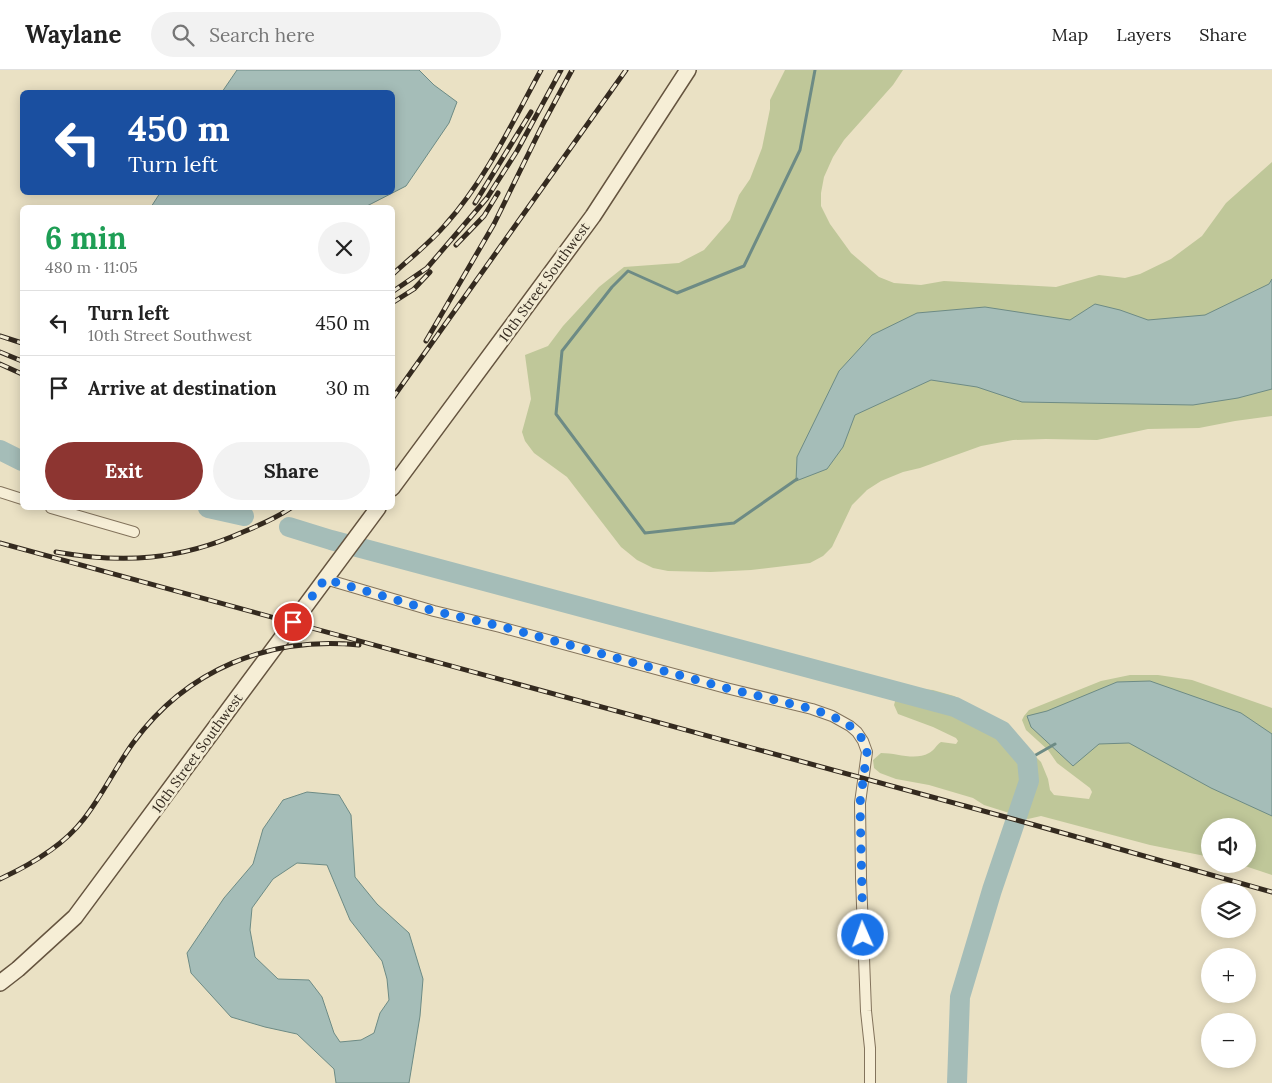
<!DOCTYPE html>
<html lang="en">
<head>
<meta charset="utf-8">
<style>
	:root { --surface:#fff; --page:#f2f2f2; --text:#222; --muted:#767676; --line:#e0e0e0; --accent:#8d3531 }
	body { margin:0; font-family:Lora,serif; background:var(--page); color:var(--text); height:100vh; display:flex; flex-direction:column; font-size:19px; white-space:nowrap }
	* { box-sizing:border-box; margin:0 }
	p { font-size:16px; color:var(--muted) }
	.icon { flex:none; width:28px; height:28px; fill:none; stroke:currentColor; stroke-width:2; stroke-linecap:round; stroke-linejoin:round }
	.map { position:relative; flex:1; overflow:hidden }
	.drawer { position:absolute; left:20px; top:135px; width:375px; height:305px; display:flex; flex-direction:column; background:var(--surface); border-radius:8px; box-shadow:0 2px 12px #0003 }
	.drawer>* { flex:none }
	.guide { position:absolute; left:20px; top:20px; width:375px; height:105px; border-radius:8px; box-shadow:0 2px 12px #0003; background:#1a4fa0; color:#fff; overflow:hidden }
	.buttons { position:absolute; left:1201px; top:748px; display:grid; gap:10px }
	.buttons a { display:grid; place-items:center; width:55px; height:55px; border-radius:50%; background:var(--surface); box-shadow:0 2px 12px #0003; font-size:25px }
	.pin { position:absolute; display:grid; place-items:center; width:42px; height:42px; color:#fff; margin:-21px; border:2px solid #fff; border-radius:50%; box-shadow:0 1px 5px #0007 }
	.me { position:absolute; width:55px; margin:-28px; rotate:358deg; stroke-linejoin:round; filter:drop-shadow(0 0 4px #0008) }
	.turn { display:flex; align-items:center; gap:18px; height:105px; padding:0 25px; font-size:22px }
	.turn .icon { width:65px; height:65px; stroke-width:2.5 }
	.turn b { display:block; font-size:35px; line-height:42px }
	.round { display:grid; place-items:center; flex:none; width:52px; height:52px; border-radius:26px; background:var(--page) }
	.head { display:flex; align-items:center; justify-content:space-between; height:85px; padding:0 25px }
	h1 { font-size:30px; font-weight:700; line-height:38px; color:#1e9e55 }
	.primary-button { display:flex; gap:10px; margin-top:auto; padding:10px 25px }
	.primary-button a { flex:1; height:58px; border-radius:30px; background:var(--accent); color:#fff; font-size:20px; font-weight:700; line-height:58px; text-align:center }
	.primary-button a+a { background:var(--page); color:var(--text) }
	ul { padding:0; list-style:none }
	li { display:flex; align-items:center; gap:15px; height:65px; padding:0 25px; border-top:1px solid var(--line) }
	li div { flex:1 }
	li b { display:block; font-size:19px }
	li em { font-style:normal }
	header { display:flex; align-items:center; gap:30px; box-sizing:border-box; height:70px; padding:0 25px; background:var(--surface); border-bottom:1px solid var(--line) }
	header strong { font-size:24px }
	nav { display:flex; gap:28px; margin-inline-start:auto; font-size:18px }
	.search { width:350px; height:45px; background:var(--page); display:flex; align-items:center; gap:12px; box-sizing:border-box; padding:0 18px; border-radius:28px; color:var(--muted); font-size:19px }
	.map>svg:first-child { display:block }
</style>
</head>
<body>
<header>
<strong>Waylane</strong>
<div class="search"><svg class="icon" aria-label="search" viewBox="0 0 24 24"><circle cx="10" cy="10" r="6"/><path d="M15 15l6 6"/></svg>Search here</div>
<nav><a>Map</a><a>Layers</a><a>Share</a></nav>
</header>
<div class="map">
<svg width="1272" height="1013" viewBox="0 0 1272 1013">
	<rect width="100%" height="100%" fill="#eae1c4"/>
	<path fill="#bfc799" d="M785,0H903L893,15L844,70L833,87L824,107L821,123V136L830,154L851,183L879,207L894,213L921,215L944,211L1056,217L1099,205L1125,208L1140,204L1171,189L1202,166L1226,133L1272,92V346L1235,351L1199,358L1148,359L1097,370L1046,369L1013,370L981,376L920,398L903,402L881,411L867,420L852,435L832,477L823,486L810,493L751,500L711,502L668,501L653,498L637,490L621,477L567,407L534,383L525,371L522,362L531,329L525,285L548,276L563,256L599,217L624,197L679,193L704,180L730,150L739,125L750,109L762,78L770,39V30Z
		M1130,605H1158L1192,610L1272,638V805L1239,794H1248V756H1210V787L1150,775L1041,746L1028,749L984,735L973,728L929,715L896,709L880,703L874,698L873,690L881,683C897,683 915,691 929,683C934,681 936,675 941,672L956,674L958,671L956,668L933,657L898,644L894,635L896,628L908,620L922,619L933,620L954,626L975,637L1007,658L1041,692L1048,709L1050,720L1054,725L1089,729L1092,722L1090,718L1057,693L1048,680L1026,660L1022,650L1024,646L1029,640L1101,611Z"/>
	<path fill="#a5bdb8" stroke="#6d8b85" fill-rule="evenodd" d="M237,0H419L434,15L457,32L449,53L406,116L365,137H151L160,123L392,122V22H222Z
		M1272,209V319L1238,328L1193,335L1022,332L977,317L931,310L855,345L843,377L827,399L796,411L797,387L839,301L872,265L917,243L985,237L1070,250L1095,234L1120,240L1148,250L1205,245L1269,214Z
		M1150,611L1241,643L1272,664V746L1211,718L1129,673L1099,674L1073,696L1031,657L1027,646L1047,641L1117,612Z
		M307,722L339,725L351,745L355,807L377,834L409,863L423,909L420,946L409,1013H336L334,999L297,964L265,957L231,947L191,903L187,883L224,828L253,794L263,759L283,730ZM297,793L327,795L350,850L382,891L387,909L389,930L380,943L374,963L361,970L340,972L334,963L322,927L309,910L278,909L255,887L250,860L252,838L273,809Z"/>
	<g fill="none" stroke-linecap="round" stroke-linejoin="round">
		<path stroke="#6d8b85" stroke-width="3" d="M797,409L734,453L645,463L556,344L562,281L612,217L628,201L677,223L744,196L800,80L815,0
			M1027,690L1055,674"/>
		<path stroke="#a5bdb8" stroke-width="20" d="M0,380L22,391
			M208,438L244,446
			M289,457L331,470L955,637L1002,661L1027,690L1029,711L992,820L960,927L957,1013"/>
		<g stroke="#83735c" stroke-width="12">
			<path id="minor" d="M0,422L22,429
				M51,438L134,462
				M325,509L434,541L500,557L726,618L812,639L832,646L850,656L857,662L863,671L867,682L860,733L861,808L866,941L870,978V1013"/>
		</g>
		<g stroke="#65543f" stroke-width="18">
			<path id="secondary" d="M392,418L593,146L688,0
				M0,913L18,899L75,847L378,438"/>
		</g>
		<use href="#minor" stroke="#f6eed6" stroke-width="10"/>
		<use href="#secondary" stroke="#f6eed6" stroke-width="15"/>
		<g stroke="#342a1f" stroke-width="5">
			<path id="rail" d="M475,133L531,42
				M456,175L484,146L498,123
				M392,205C410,188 430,173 446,154C486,109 512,53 541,0
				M392,222L427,198L487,128L517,81L561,0
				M392,233L414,219L430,202
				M0,266L22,273
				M426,271L494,154L543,54L572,0
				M0,282L22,291
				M0,294L22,304
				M392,329L626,0
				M0,473L1031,754L1272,822
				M56,482C124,494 180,490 243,462C260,455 276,448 291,438
				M0,809C30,795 63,776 83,750C102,726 115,698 133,673C187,599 269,566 359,575"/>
		</g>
		<use href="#rail" stroke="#f2ebd3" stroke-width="3" stroke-dasharray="9" stroke-linecap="butt"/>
	</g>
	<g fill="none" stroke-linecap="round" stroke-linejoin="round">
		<path stroke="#1a73e8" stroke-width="9" stroke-dasharray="0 16.2" d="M293,552L325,509L434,541L500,556L726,618L812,639L832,646L850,656L857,662L863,670L867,682L860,733L863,865"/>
	</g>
	<g text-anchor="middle" stroke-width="5" stroke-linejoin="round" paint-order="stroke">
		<g font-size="14" fill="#342a1f" stroke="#f2ebd3">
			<text transform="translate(544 212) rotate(-54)" y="5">10th Street Southwest</text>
			<text transform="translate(197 683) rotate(-54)" y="5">10th Street Southwest</text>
		</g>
	</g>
</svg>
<div class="buttons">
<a><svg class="icon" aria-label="sound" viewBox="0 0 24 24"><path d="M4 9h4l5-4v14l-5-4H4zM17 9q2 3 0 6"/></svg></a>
<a><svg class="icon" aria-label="layers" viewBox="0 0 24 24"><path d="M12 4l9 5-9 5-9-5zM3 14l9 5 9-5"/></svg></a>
<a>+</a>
<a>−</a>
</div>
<div class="pin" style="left:293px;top:552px;background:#d93025"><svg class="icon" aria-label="arrive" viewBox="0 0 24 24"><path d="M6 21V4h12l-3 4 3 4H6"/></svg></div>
<svg class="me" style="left:863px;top:865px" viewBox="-20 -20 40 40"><circle r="17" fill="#1a73e8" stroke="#fff" stroke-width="3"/><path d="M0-11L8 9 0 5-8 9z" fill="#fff"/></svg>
<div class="guide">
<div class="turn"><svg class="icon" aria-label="left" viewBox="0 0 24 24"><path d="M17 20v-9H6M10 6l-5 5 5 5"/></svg><div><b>450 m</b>Turn left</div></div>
</div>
<section class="drawer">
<div class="head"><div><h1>6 min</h1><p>480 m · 11:05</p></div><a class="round"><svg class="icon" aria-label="close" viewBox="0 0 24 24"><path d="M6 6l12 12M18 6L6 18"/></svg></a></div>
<ul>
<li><svg class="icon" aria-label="left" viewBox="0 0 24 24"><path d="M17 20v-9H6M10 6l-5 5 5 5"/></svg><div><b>Turn left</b><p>10th Street Southwest</p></div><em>450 m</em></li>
<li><svg class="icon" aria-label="arrive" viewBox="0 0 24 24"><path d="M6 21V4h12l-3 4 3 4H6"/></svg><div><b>Arrive at destination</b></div><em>30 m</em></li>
</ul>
<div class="primary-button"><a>Exit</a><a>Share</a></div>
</section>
</div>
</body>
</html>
